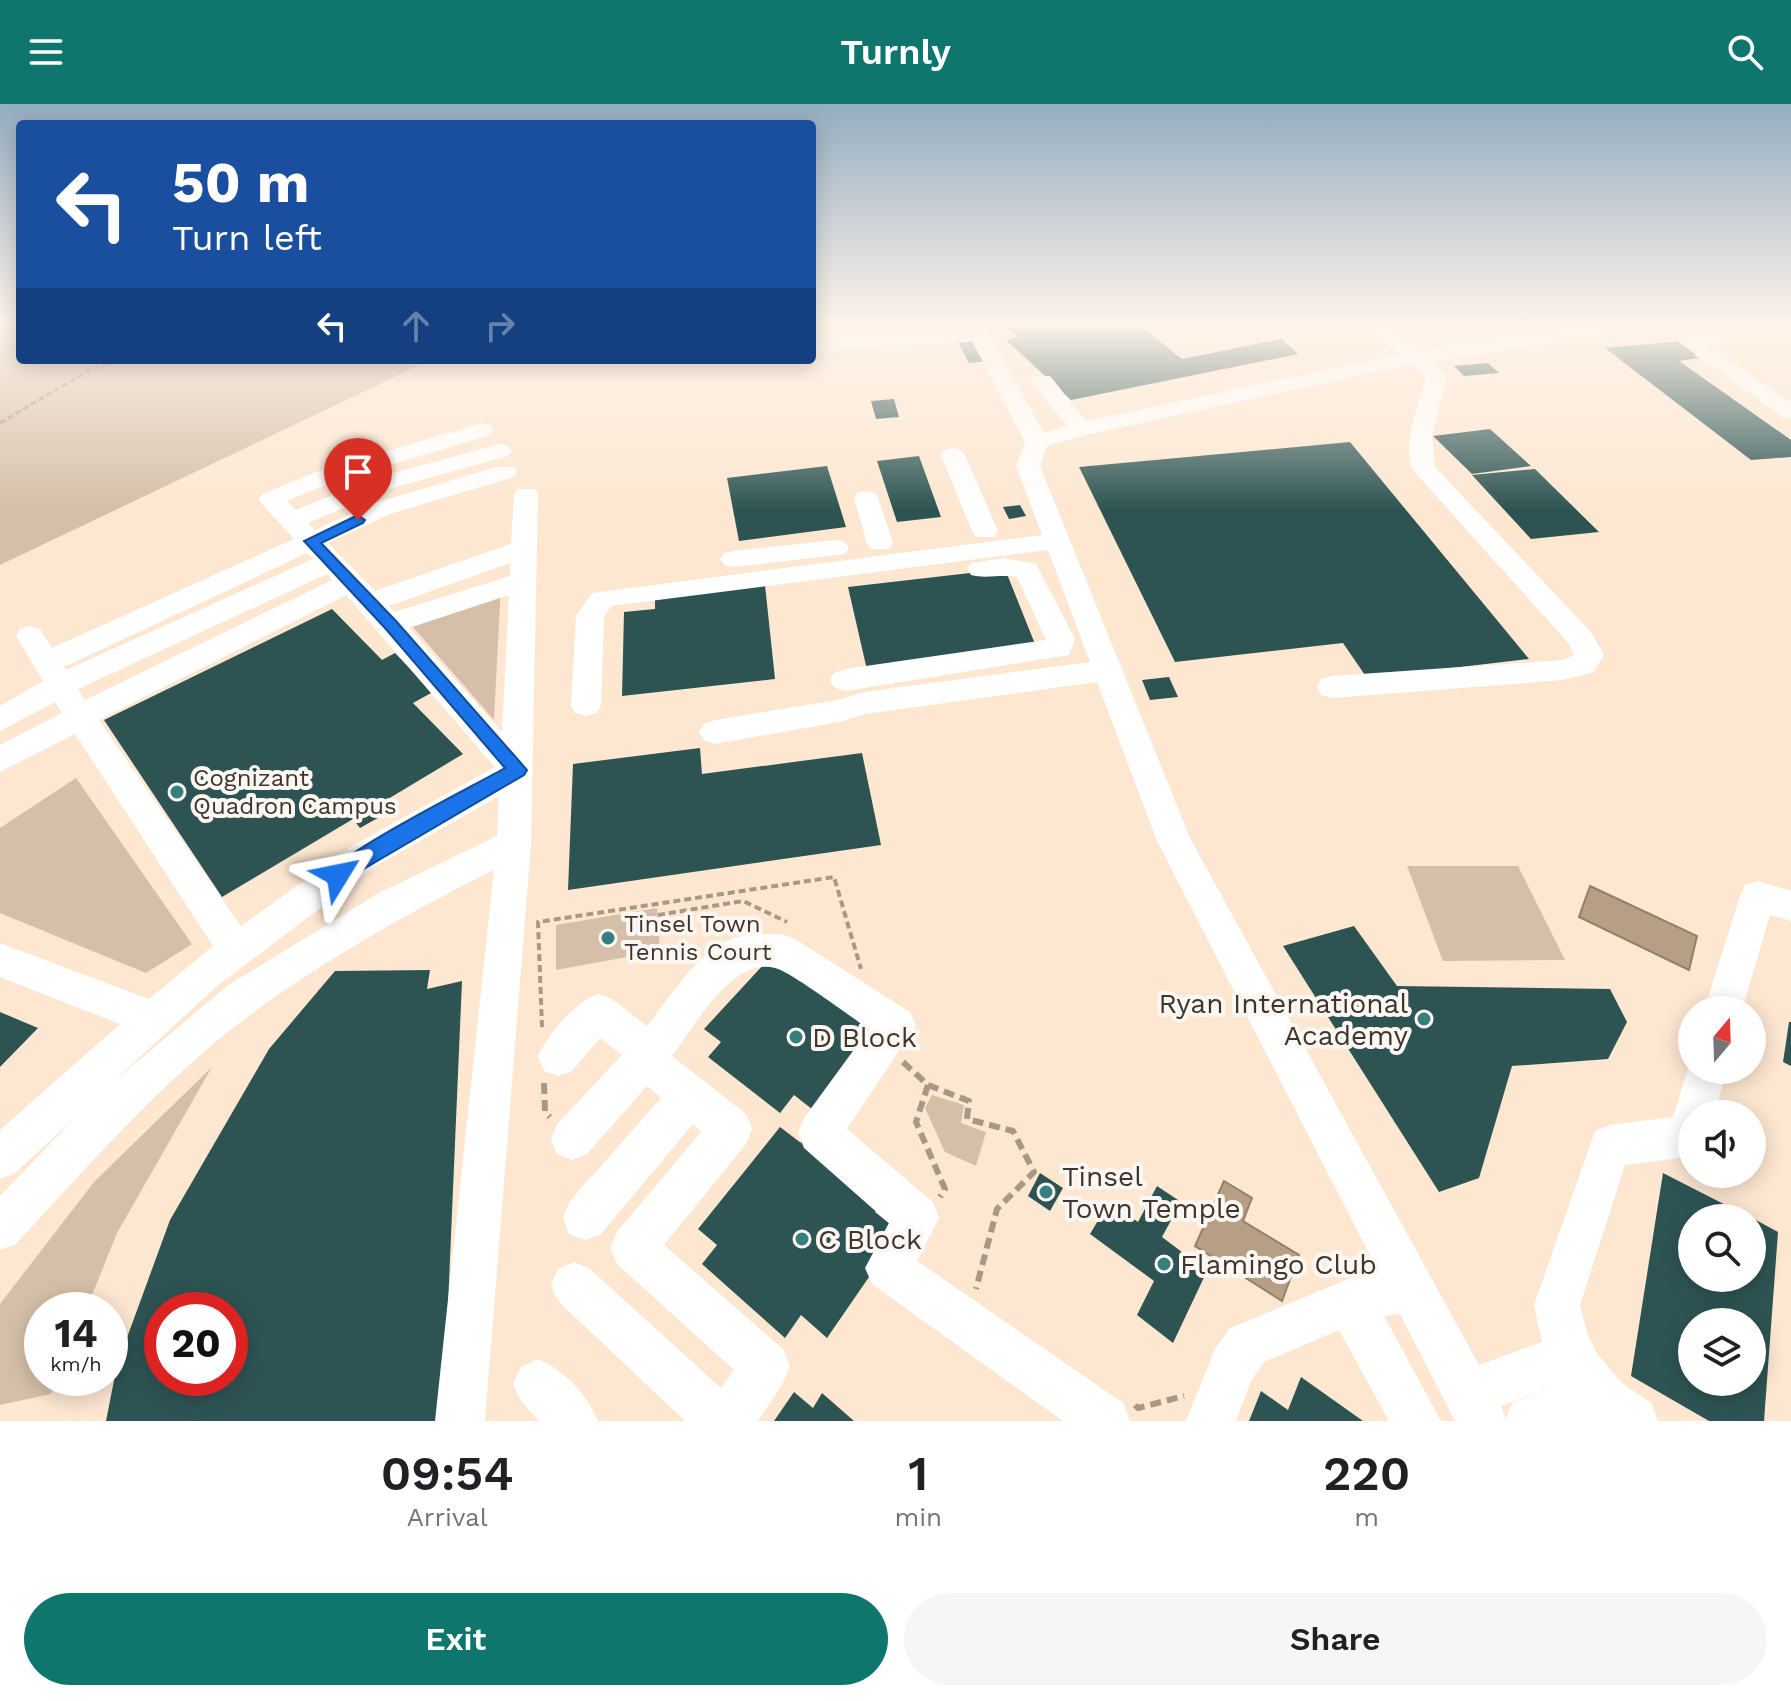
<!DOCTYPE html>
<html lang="en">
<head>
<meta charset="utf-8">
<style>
	:root { --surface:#fff; --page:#f6f6f6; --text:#202124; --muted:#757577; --accent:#0f766e }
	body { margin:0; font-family:"Work Sans",sans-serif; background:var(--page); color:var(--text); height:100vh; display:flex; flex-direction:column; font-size:30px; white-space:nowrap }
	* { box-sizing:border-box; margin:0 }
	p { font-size:26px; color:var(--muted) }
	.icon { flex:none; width:44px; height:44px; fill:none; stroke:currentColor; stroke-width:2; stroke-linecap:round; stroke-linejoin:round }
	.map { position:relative; height:1317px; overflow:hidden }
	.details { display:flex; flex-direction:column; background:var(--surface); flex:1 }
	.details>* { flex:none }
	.banner { position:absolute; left:16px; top:16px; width:800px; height:244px; border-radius:8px; box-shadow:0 4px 20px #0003; background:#1a4fa0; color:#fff; overflow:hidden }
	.needle { width:52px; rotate:19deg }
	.buttons { position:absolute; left:1678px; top:892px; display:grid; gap:16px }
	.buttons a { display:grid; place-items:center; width:88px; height:88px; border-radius:50%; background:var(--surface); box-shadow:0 4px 20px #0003; font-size:40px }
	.speed { position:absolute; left:24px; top:1188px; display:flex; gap:16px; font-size:40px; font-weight:700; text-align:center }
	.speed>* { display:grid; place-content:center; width:104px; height:104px; border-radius:50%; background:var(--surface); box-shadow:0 4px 20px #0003; line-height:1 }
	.speed small { font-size:20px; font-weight:400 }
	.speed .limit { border:12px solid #d22; background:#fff; color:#111 }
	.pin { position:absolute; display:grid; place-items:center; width:68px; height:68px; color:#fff; margin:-82px -34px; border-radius:50% 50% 50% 0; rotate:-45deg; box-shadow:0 0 8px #0007 }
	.pin .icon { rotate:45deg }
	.me { position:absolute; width:88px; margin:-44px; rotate:55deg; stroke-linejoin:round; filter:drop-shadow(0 0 6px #0008) }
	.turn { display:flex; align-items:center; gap:28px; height:168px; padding:0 24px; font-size:36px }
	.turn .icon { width:104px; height:104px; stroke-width:2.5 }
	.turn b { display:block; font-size:56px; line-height:68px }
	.lanes { display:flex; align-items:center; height:76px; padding:0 24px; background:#0003; justify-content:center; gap:40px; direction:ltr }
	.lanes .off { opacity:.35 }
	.eta { display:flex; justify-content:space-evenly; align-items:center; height:136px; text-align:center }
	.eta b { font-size:48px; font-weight:600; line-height:56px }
	.action { display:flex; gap:16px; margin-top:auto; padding:16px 24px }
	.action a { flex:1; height:92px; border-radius:48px; background:var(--accent); color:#fff; font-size:32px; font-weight:600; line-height:92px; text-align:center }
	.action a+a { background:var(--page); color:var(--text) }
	header { display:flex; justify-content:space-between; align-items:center; height:104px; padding:0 24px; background:var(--accent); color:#fff; font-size:36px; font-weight:600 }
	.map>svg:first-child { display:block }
</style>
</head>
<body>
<header><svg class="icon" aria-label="menu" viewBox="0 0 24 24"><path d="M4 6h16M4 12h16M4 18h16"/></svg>Turnly<svg class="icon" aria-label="search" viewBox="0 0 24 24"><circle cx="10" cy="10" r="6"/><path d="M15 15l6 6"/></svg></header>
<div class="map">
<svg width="1791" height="1317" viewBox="0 0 1791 1317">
	<rect width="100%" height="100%" fill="#fde7d1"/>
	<path fill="#d5bfa8" d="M0,221H20V256H430L0,461Z
		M501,480L494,616L405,514Z
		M76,674L192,840L146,869L0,809V724Z
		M1407,762H1518L1565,856L1443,857Z
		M657,804L660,847L556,866V821Z
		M212,963L117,1129L86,1206H42V1274H58L51,1290L0,1301V1200L94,1078Z
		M932,991L964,1001L961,1019L986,1028L976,1062L945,1048L925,1004Z"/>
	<path fill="#b79f86" stroke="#93806b" stroke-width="2" d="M1590,782L1697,832L1689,866L1579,813Z
		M1224,1077L1252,1094L1243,1117L1299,1151L1282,1197L1195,1142Z"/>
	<path fill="#2d5453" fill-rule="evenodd" d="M1005,221H1139L1182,255L1282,235L1298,250L1071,296L1006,236L1018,233Z
		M975,237L987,257L969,259L958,239Z
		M1682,237L1702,250L1693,251L1699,254L1679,257L1791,336V353L1751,356L1605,244Z
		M1488,259L1499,269L1464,272L1454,262Z
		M894,295L899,313L876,315L871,297Z
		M1490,325L1531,362L1472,370L1433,332Z
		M1350,338L1529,555L1367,574L1343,539L1175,558L1079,363Z
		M919,352L941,413L897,418L877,357Z
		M827,362L846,423L739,437L727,374Z
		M1535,365L1599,428L1531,435L1472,371Z
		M1020,401L1026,412L1009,415L1003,403Z
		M1005,465L1037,545L867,566L848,483Z
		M765,481L775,575L622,592L624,508L655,505V492Z
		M332,505L382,556L395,549L433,588L413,599L463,650L378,701L385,710L360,724L353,715L222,793L104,616Z
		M1169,573L1178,593L1150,596L1142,576Z
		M700,644L702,670L862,649L881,741L568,786L573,660Z
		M1354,822L1397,882L1610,885L1627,918L1608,955L1512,962L1479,1074L1439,1088L1283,842Z
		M777,846L882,927L817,1009L794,991L780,1009L708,953L721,938L704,925Z
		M430,866L427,885L462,877L443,1317H106L117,1261L170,1116L269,945L335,867ZM162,1206H230V1274H162Z
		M0,908L38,924L0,963Z
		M1789,918H1791V962L1783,958Z
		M780,1023L801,1039L808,1030L887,1090L875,1108L900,1128L827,1234L801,1211L785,1234L702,1160L717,1141L698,1125Z
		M1040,1069L1063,1084L1050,1107L1028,1092Z
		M1663,1069L1751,1114H1692V1174H1752V1114L1778,1128L1764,1317H1709L1631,1272ZM1692,1218H1752V1278H1692Z
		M1157,1082L1181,1098L1162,1133L1207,1167L1173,1239L1137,1211L1154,1177L1090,1130L1109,1098L1138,1118Z
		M1301,1273L1363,1317H1249L1261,1287L1288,1306Z
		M794,1288L813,1304L822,1289L854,1317H774Z"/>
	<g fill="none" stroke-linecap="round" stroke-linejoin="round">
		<path stroke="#a79888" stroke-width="3" stroke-dasharray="6 3" stroke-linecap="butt" d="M0,319L93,264L125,256"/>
		<path stroke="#a79888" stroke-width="4" stroke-dasharray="7 4" stroke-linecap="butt" d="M658,811L743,797L787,818
			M542,923L538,818L834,773L861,865"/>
		<path stroke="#a79888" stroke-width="6" stroke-dasharray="11 6" stroke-linecap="butt" d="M903,958L928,981L916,1018L945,1085L940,1093
			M544,979L545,1008L550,1013
			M928,981L969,997L967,1015L1013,1027L1034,1068L997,1105L976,1185
			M1135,1301L1138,1304L1184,1292"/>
		<path fill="#fff" fill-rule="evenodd" d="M1361,221H1385L1421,246L1586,221H1638L1628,227L1432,257L1447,273L1432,331L1435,363L1591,528L1604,551L1594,568L1563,576L1332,594L1321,591L1317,583L1321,575L1332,572L1563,556L1574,551L1569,540L1412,365C1402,333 1419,305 1425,274L1412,260L1086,331L1047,342L1040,362L1190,734L1479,1261L1542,1238L1534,1201L1595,1027L1610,1021L1673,1013L1692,952V966H1726L1715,1010H1692V1049L1679,1054L1625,1061L1580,1201L1588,1232L1598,1251L1622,1279L1651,1299L1658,1317H1455L1400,1210L1384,1212L1441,1317H1389L1339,1226L1264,1258L1251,1277L1236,1317H1186L1215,1245L1230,1224L1363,1169L1378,1167L1157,737L1097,578L865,610L839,618L715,640L704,636L699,628L704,620L715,616L838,596L864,588L1090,558L1048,446L611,502L604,513L601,601L597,609L586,612L575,609L571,601L576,512L592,489L1042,431L1016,362L1025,338L972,237L812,247V235L986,226L1044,329L1067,322L1031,277L1034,272H1050L1086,317L1400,250ZM1561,1280L1512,1299L1506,1315L1501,1302Z
			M1716,227L1723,229L1726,233L1723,237L1706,241L1791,298V315L1783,313L1677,237L1680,233Z
			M482,319L490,321L493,326L490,331L334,378L287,397L296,406L371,375L500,340L508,342L512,347L508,352L389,385L308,419L315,426L372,400L496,363H514L517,368L514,373L390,410L328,439L375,487L511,440L514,390L517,385H535L538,390L531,740L485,1317H435L494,766C412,807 329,853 254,908C165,973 91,1059 16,1140L0,1146V1092L75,1014L15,1069L0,1075V1026L120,920L0,873V839L149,895L213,842L75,630L0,668V641L62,609L55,598L0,627V602L43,577L16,532L20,525L30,522L40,525L52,544L294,435L262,400L259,395L262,390L316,368ZM307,449L313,455L66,566L64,563ZM510,459V472L395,508L389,502ZM327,470L332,476L85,596L78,585ZM346,491L495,663L352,742L241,822L99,616ZM509,491L502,628L409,524ZM499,692L497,732L379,789L227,882L112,979L217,882L376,762Z
			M953,344L961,346L965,351L998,427L994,433H976L972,427L941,351L945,346Z
			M866,387L875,389L878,394L893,439L889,445H871L867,439L854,394L857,389Z
			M836,436L845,438L849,444L845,450L733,463L724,461L720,455L724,449L733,447Z
			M1004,454L1036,460L1075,535L1069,551L845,587L834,583L830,576L834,569L845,565L1046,536L1017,473C1001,470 986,475 971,471L967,465L971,459Z
			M1758,777L1791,787V817L1770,811L1742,906H1704L1740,792L1745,781Z
			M782,830L795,835L910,908L916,921L847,1025L933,1098L939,1114L917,1157L1123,1299L1130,1317H1063L872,1180L865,1164L889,1119L804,1044L798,1029L804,1014L869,925C852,914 790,867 775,864C732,853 695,922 672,952L746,1010L752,1025L746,1040L664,1141L783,1245L790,1262L783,1279L758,1317H685L558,1197L551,1181L558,1165L574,1158L590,1165L721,1284L734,1266L617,1160L610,1144L617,1128L701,1028L693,1020L601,1130L585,1136L569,1130L563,1114L569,1098L661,994L647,982L587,1050L572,1056L557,1050L551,1035L557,1020L622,951L600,934L572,967L558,972L544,967L538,953C548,929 574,899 598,890L612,895L647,922C671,892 698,845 737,833C751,829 768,831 782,830Z
			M538,1255C565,1267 587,1290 598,1317H539L521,1297L513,1280L521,1263Z"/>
	</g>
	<linearGradient id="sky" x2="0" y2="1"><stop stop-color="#94acc1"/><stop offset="0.54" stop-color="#fef4ea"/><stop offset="1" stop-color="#fef4ea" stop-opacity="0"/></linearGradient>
	<rect width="1791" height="406" fill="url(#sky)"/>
	<path fill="#1a73e8" stroke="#114b97" stroke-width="2" d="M358,411L365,416L363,419L321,439L396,517L527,666L524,671L338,780L331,777L328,771C339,749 475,681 505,664L385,524L304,437Z"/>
	<g fill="#377f7d" stroke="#fcf7f3" stroke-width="3">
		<circle cx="177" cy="688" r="8"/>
		<circle cx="608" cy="834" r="8"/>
		<circle cx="1424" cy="915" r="8"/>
		<circle cx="796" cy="933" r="8"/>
		<circle cx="1046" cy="1088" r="8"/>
		<circle cx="802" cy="1135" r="8"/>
		<circle cx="1164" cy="1160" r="8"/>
	</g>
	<g text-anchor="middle" stroke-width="8" stroke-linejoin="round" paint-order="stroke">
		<g font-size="24" fill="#3e362d" stroke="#fcf7f3" text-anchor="start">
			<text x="193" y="682">Cognizant<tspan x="193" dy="28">Quadron Campus</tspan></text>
			<text x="624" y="828">Tinsel Town<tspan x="624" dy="28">Tennis Court</tspan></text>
		</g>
		<g font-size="28" fill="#3e362d" stroke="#fcf7f3" text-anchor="start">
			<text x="1408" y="909" text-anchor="end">Ryan International<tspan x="1408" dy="32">Academy</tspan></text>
			<text x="812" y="943">D Block</text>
			<text x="1062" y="1082">Tinsel<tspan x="1062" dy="32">Town Temple</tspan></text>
			<text x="818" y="1145">C Block</text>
			<text x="1180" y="1170">Flamingo Club</text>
		</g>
	</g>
</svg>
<div class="buttons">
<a><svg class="needle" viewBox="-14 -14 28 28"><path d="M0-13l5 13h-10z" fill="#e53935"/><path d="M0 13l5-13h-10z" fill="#757577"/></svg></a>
<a><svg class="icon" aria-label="sound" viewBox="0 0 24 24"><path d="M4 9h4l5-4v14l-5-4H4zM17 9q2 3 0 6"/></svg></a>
<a><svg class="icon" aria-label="search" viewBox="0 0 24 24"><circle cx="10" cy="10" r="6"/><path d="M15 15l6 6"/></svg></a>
<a><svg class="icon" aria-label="layers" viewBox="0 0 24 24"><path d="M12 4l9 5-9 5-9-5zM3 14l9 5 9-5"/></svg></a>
</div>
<div class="speed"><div>14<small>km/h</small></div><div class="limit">20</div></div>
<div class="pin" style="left:358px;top:416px;background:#d93025"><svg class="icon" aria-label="arrive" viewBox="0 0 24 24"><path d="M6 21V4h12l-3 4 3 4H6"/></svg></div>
<svg class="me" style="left:338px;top:771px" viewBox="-20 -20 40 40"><path d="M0-17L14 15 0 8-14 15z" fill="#1a73e8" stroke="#fff" stroke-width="4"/></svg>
<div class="banner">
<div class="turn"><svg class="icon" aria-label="left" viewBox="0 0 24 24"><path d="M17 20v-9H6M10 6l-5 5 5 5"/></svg><div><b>50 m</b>Turn left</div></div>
<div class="lanes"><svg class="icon" aria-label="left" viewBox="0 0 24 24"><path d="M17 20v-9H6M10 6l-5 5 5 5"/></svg><svg class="icon off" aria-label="ahead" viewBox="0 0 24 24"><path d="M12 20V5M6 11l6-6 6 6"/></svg><svg class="icon off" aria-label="right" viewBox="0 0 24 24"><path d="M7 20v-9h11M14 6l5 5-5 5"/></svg></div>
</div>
</div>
<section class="details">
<div class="eta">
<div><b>09:54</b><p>Arrival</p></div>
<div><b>1</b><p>min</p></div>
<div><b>220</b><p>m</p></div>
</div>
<div class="action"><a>Exit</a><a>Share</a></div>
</section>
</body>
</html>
